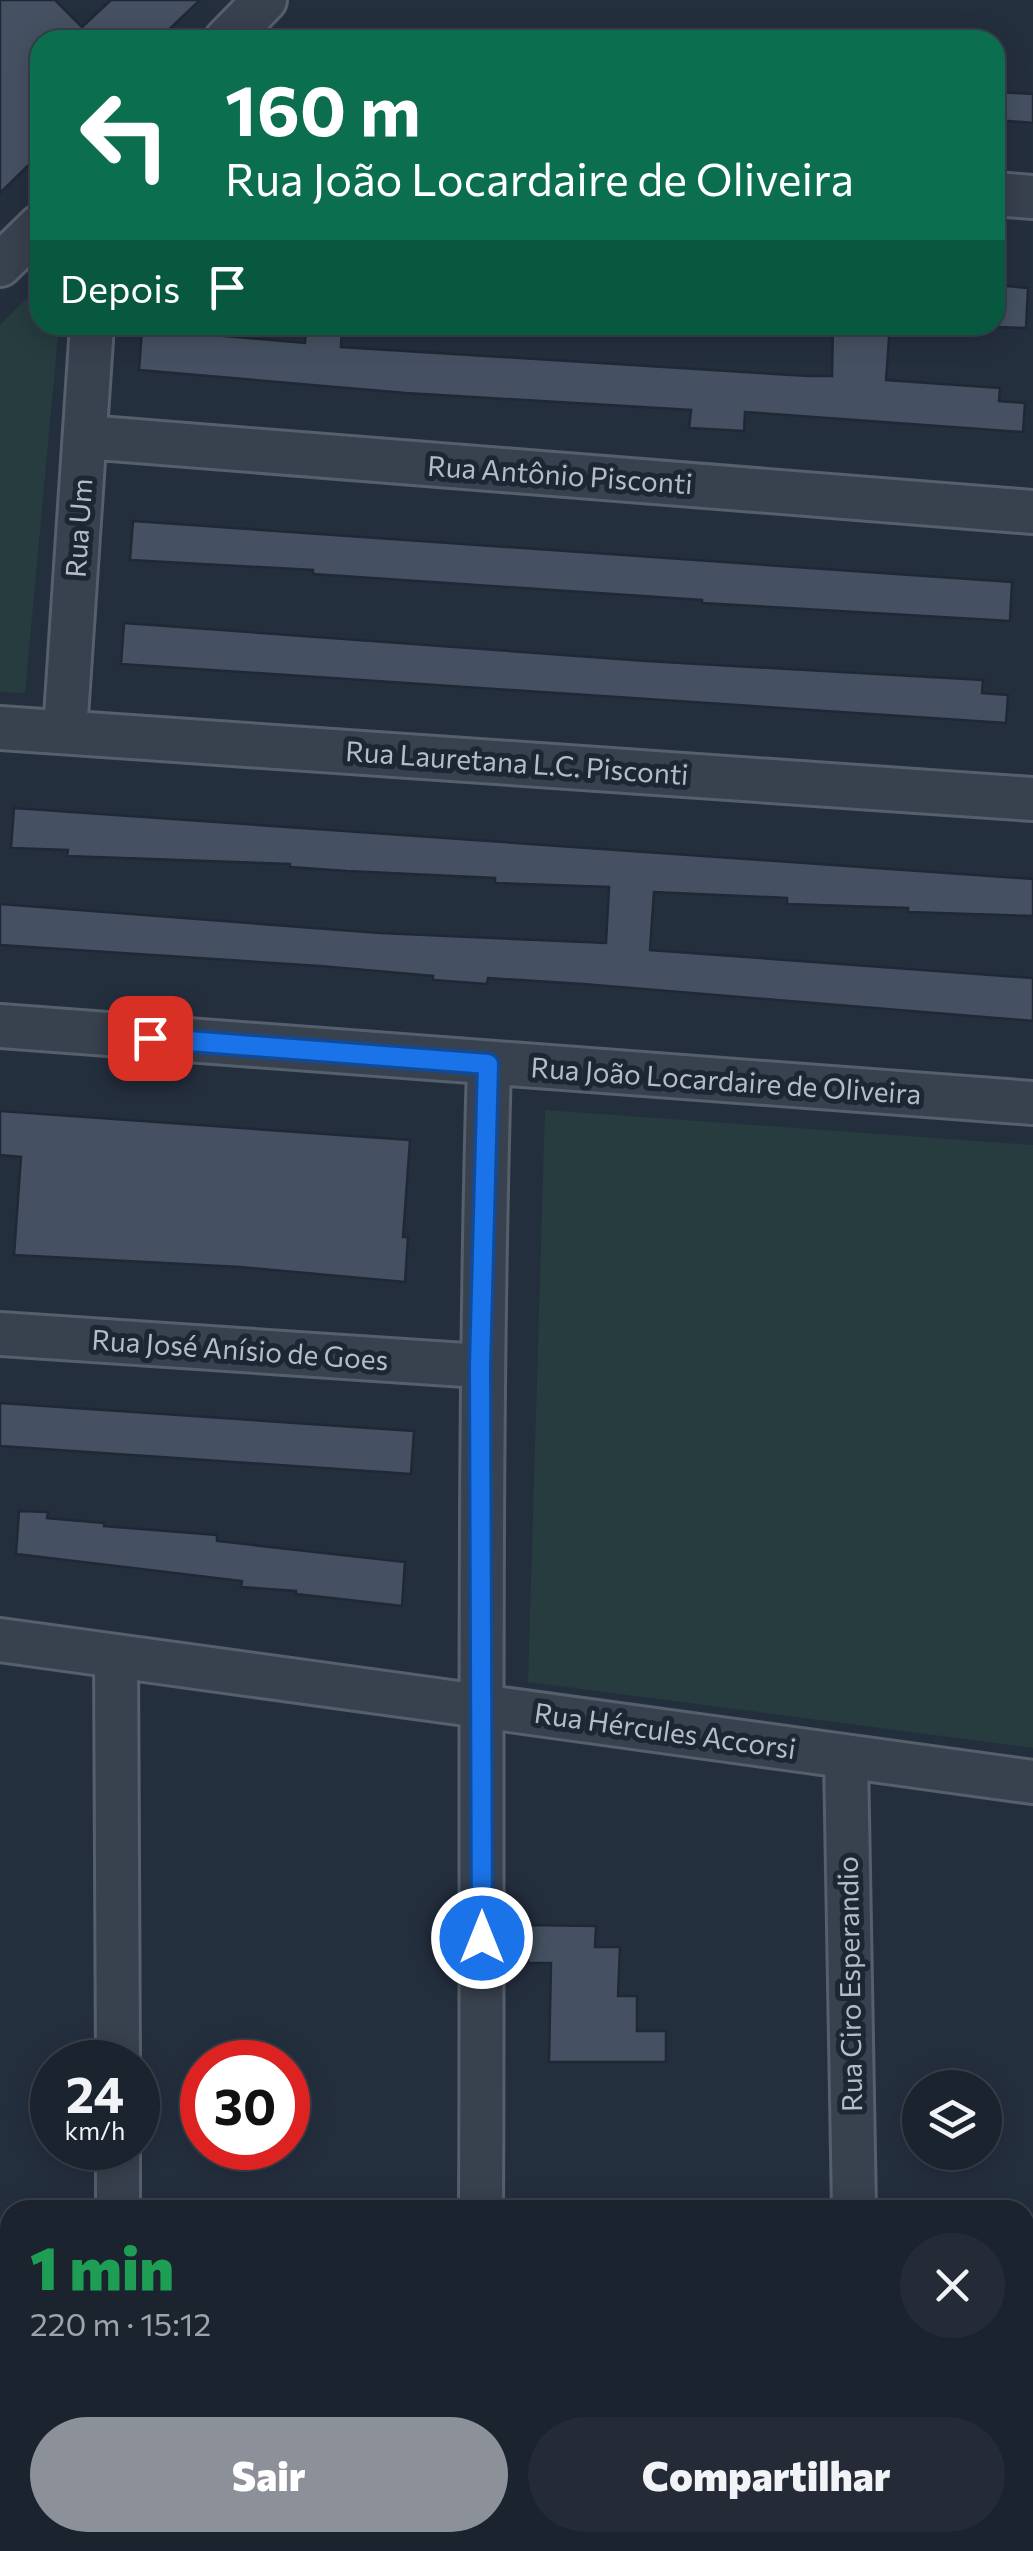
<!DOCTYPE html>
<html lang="pt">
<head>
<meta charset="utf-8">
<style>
	:root { --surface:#1b232e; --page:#242b36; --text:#f1f3f6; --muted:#a0a4aa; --line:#39404a; --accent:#8c9099 }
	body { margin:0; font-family:Commissioner,sans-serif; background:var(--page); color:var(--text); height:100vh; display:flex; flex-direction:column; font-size:38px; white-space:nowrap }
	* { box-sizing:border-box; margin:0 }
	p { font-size:32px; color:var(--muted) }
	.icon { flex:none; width:55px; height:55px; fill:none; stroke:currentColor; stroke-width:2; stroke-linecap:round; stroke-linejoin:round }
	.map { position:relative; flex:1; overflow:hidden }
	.side { position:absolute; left:0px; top:2200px; width:1035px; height:352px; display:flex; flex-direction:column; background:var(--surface); border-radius:30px 30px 0 0; box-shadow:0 5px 25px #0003,0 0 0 2px var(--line) }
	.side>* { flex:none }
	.top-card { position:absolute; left:30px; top:30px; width:975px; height:305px; border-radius:30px; box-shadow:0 5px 25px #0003,0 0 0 2px var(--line); background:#0b6e4f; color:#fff; overflow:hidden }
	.fabs { position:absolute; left:902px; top:2070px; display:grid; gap:20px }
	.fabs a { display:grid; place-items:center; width:100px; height:100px; border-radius:50%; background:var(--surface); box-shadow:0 5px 25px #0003,0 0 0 2px var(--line); font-size:50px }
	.speed { position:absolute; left:30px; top:2040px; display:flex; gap:20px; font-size:50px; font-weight:700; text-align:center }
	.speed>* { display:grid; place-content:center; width:130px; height:130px; border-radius:50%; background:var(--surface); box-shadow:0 5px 25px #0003,0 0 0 2px var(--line); line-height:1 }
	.speed small { font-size:25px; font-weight:400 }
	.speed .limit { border:15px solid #d22; background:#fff; color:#111 }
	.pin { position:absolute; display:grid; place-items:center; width:85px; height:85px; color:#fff; margin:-42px; border-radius:20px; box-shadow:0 5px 15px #0006 }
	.me { position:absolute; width:110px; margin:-55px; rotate:0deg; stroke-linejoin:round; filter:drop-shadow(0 0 8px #0008) }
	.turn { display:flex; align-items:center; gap:35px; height:210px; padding:0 30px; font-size:45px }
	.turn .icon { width:130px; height:130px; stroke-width:2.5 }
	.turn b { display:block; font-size:70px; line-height:85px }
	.then { display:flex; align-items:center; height:95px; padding:0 30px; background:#0003; gap:20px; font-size:38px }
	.round { display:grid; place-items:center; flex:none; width:105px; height:105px; border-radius:52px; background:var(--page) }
	.head { display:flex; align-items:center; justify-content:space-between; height:170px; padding:0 30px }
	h1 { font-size:60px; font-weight:800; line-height:75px; color:#1e9e55 }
	.action { display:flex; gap:20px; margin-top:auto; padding:20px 30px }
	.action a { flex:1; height:115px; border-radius:60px; background:var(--accent); color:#fff; font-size:40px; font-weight:800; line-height:115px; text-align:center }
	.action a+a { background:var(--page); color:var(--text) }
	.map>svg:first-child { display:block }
</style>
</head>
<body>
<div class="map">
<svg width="1033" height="2551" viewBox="0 0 1033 2551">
	<rect width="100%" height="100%" fill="#242f3e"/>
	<path fill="#263c3f" d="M40,285V325H59L25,693L0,692V325Z
		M545,1110L1033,1145V1748L528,1682Z"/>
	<path fill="#455162" stroke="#1f2835" stroke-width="2.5" d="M0,0H55L82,27L111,0H200L158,40H40V154L0,193Z
		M998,92L1033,94V123L996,120Z
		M995,285L1028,288L1026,328L995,327Z
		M306,325H342L341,347L808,376H832L833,325H890L886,380L1000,388L999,401L1025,403L1023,432L745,412L744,431L689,428L691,410L406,393L139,370L142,329L305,343Z
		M133,521L1012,582L1010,621L702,603V600L313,574V570L130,560Z
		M124,623L646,661L983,680L982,693L1008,695L1006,723L121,664Z
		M14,808L1033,879V916L908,912V908L787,904V898L654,892L650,950L1033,978V1021L583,984L488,978L487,984L433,980V976L320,966L0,945V904L380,933L606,943L609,887L495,883V878L347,871L290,867V864L67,856L68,850L11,848Z
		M0,1111L410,1140L403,1237H408L405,1282L240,1267L14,1255L21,1157L0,1155Z
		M0,1403L414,1431L411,1474L0,1446Z
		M19,1511L48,1512L47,1518L104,1523V1526L217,1535V1541L405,1562L402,1606L296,1594V1591L241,1587L242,1581L16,1554Z
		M527,1925L596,1926L595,1947H620L618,1996H637V2031H666V2062H549L551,1963H528Z"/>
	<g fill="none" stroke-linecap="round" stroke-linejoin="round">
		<g stroke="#565f6c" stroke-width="48">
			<path id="minor" d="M226,40L265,0
				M995,194L1033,197
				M0,265L40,226
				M86,437L1033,512
				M0,728L1033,799
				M65,732L92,325
				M0,1026L1033,1103
				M0,1334L480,1366
				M0,1640L1033,1782
				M116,1656L118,2062
				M846,1758L854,2210
				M118,2148V2210
				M481,2210C483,1828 478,1446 489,1065
				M0,2494L10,2500
				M89,2542L105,2551
				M859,2542V2551
				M479,2551V2542"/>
		</g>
		<use href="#minor" stroke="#38414e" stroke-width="42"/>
	</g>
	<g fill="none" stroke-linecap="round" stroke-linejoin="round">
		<g stroke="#114b97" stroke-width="25">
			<path id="route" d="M150,1038L488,1064L480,1366L482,1938"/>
		</g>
		<use href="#route" stroke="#1a73e8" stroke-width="18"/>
	</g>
	<g text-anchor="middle" stroke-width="10" stroke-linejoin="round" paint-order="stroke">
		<g font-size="28" fill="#b4bcc9" stroke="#1d2633">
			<text transform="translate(560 475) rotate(4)" y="10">Rua Antônio Pisconti</text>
			<text transform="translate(79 528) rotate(-86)" y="10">Rua Um</text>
			<text transform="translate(517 763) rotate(4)" y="10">Rua Lauretana L.C. Pisconti</text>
			<text transform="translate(726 1081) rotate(4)" y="10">Rua João Locardaire de Oliveira</text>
			<text transform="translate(240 1350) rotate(4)" y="10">Rua José Anísio de Goes</text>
			<text transform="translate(665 1731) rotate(8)" y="10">Rua Hércules Accorsi</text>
			<text transform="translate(850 1984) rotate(-91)" y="10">Rua Ciro Esperandio</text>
		</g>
	</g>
</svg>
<div class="fabs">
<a><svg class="icon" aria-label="layers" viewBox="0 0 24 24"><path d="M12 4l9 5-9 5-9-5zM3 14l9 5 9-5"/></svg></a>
</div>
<div class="speed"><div>24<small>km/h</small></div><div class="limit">30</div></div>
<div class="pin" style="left:150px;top:1038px;background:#d93025"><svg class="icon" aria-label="arrive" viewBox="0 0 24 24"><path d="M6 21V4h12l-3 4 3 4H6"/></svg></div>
<svg class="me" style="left:482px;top:1938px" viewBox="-20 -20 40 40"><circle r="17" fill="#1a73e8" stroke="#fff" stroke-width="3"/><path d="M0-11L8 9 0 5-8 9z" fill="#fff"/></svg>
<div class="top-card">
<div class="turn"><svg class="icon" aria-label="left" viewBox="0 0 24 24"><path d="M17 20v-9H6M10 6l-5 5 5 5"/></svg><div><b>160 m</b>Rua João Locardaire de Oliveira</div></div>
<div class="then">Depois<svg class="icon" aria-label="arrive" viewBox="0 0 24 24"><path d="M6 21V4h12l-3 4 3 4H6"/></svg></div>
</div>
<section class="side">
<div class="head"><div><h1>1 min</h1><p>220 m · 15:12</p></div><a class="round"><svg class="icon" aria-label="close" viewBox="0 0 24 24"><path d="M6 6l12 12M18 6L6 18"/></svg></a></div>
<div class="action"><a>Sair</a><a>Compartilhar</a></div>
</section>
</div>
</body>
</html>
